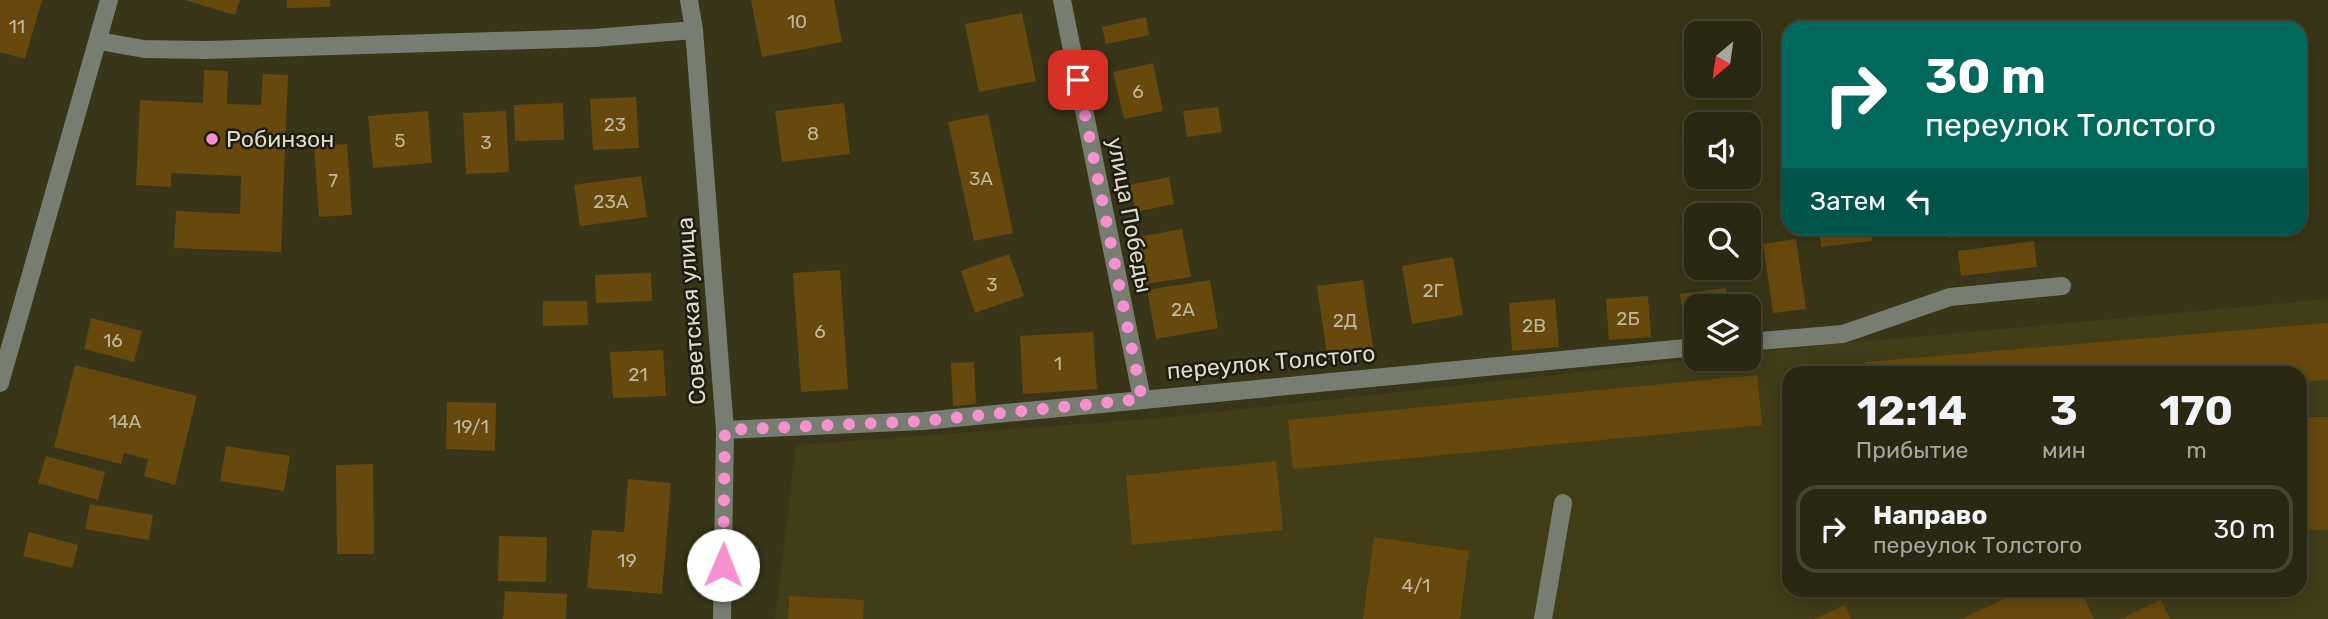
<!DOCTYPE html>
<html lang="ru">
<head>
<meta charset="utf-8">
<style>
	:root { --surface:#2a2812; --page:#363420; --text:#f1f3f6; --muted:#a5a69f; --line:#464432 }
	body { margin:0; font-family:Rubik,sans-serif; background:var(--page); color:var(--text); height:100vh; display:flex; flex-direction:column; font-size:26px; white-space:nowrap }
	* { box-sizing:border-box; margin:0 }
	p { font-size:23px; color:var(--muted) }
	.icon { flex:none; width:38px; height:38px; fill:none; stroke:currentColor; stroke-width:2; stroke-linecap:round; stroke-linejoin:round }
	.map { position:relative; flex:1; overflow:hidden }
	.sheet { position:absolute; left:1782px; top:366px; width:525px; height:231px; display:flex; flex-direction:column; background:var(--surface); border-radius:21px; box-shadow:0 4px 18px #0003,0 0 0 2px var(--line) }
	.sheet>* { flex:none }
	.hud { position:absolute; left:1782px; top:21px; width:525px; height:214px; border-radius:21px; box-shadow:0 4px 18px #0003,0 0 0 2px var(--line); background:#00695c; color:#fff; overflow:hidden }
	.needle { width:46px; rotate:209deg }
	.fabs { position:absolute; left:1684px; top:21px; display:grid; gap:14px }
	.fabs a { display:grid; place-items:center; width:77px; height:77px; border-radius:14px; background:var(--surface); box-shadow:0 4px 18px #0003,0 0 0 2px var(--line); font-size:35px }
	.pin { position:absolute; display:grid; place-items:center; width:60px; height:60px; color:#fff; margin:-30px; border-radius:14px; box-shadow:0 4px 10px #0006 }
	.me { position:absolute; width:77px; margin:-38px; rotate:1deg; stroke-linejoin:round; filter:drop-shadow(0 0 5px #0008) }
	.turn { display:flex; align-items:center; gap:24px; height:147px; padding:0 28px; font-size:32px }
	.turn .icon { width:91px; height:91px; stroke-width:2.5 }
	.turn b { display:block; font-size:49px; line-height:60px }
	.then { display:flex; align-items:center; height:66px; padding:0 28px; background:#0003; gap:14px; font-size:26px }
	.eta { display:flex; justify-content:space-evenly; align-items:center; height:119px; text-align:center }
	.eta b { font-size:42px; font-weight:700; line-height:49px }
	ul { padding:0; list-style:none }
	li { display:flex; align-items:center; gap:21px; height:88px; margin:0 14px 10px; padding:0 14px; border:4px solid var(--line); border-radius:21px }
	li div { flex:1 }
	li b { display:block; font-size:26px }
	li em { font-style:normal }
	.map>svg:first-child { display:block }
</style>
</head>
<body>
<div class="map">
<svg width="2328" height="619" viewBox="0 0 2328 619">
	<rect width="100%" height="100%" fill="#383518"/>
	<path fill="#413d17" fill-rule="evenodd" d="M2328,299V619H775L796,445L1161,418L1700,359H1748V353L1816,346ZM1788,373H2300V590H1788Z"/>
	<path fill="#67490d" d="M0,0H42L25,59L0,52Z
		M185,0H240L235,15Z
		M287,0H330V7L287,8Z
		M751,0H834L842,42L762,57Z
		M1022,13L1036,81L979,92L965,24Z
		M1146,17L1149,35L1106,44L1102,27Z
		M1153,63L1163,111L1124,119L1113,72Z
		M204,70L228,71L227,104L261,105L263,74L288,75L281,252L174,248L176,211L240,214L241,176L171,173V187L136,185L140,100L203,103Z
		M636,97L639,148L593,150L590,99Z
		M563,103L564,140L515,141L514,105Z
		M844,103L850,154L782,162L775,111Z
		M1218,107L1222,132L1187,137L1183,111Z
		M428,111L432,163L373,168L368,116Z
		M506,111L509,172L466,174L463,113Z
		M988,114L1013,233L974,241L948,122Z
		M347,144L352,215L319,217L314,146Z
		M641,176L647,217L580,226L574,185Z
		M1169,177L1174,204L1136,212L1130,185Z
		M1819,228H1871L1872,241L1821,247Z
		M1947,228H2006V233L1949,238Z
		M1182,229L1191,277L1146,284L1138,237Z
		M1796,239L1806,309L1773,313L1763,244Z
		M2034,241L2037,267L1961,276L1958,251Z
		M1009,254L1024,296L975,313L961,271Z
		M1453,257L1463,315L1412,324L1402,266Z
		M840,270L848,389L801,392L793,273Z
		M651,273L652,301L596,303L595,275Z
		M1210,280L1218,328L1156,339L1147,290Z
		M1363,280L1374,354L1328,361L1317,286Z
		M1726,288L1728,306H1696V333L1686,335L1680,294Z
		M1648,296L1651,337L1609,340L1606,299Z
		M1555,299L1559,347L1512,351L1509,303Z
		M543,301H587L588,325L543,326Z
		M91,318L142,331L134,362L84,349Z
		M2328,323V380L2300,382V373H1866L1865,362Z
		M1093,332L1097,389L1023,394L1020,336Z
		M663,350L666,396L613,398L610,352Z
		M974,362L976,404L953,406L951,363Z
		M75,365L197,396L175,485L144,476L148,459L124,453L121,464L54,447Z
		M1757,375L1762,425L1293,469L1288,420Z
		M447,402L496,403L495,451L446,449Z
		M2300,417H2328V530H2300Z
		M226,446L290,456L284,491L220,481Z
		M46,456L105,472L98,500L38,483Z
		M1276,461L1283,530L1132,545L1126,476Z
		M373,464L374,554H337L336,465Z
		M628,479L671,483L662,594L587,588L592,530L624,532Z
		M90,504L153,515L149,540L85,529Z
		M29,532L78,545L72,568L23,556Z
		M499,536L547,537L546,582L498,581Z
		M1374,537L1469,551L1460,619H1363Z
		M2024,590H2081L2094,619H1961Z
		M505,591L567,594L566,619H503Z
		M789,596L864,600L863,619H788Z
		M2161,600L2170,619H2120Z
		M1845,605L1851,619H1814Z"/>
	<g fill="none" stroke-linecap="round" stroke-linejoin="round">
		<path stroke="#777d70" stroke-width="18" d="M689,0L694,30L725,430L722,619
			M1062,0L1142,399
			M99,41L144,49L206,50L594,38L694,30
			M1748,342L1843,334L1950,297L2062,286
			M0,383L109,0
			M725,430L923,421L1696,347
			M1543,619L1563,503"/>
	</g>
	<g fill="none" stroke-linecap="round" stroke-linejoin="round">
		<path stroke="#f690cf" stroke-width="12" stroke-dasharray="0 21.6" d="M723,565L725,430L923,421L1142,399L1078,80"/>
	</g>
	<circle fill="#f690cf" stroke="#1d1c0f" stroke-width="2.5" cx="212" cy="139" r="7"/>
	<g text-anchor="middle" stroke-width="5" stroke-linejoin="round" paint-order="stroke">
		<g font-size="19" fill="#c0b89c">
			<text x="797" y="28">10</text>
			<text x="17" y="33">11</text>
			<text x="1138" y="98">6</text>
			<text x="615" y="131">23</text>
			<text x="813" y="140">8</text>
			<text x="400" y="147">5</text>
			<text x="486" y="149">3</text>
			<text x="981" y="185">3А</text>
			<text x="333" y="187">7</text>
			<text x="611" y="208">23А</text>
			<text x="992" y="291">3</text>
			<text x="1433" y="297">2Г</text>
			<text x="1183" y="316">2А</text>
			<text x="1628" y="325">2Б</text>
			<text x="1345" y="327">2Д</text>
			<text x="1534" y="332">2В</text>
			<text x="820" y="338">6</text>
			<text x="113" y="347">16</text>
			<text x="1058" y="370">1</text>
			<text x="638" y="381">21</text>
			<text x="125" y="428">14А</text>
			<text x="471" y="433">19/1</text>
			<text x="627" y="567">19</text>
			<text x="1416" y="592">4/1</text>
		</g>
		<g font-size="23" fill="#deddcc" stroke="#1d1c0f" text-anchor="start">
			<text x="226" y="147">Робинзон</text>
		</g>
		<g font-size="23" fill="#deddcc" stroke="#1d1c0f">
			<text transform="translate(1130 215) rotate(79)" y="8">улица Победы</text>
			<text transform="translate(691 311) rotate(-94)" y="8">Советская улица</text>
			<text transform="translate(1271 362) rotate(-5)" y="8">переулок Толстого</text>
		</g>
	</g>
</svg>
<div class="fabs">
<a><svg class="needle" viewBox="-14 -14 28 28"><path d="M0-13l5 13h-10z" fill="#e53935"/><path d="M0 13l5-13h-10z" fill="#a5a69f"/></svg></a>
<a><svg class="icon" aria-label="sound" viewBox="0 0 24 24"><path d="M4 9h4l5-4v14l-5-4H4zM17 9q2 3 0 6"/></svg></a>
<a><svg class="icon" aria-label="search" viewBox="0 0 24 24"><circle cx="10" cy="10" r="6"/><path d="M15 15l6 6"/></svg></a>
<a><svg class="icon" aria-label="layers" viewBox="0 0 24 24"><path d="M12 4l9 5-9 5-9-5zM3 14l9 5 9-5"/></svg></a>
</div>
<div class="pin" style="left:1078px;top:80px;background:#d93025"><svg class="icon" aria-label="arrive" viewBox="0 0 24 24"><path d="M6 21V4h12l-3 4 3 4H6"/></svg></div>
<svg class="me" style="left:723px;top:565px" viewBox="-20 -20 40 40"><circle r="19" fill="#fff"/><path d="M0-13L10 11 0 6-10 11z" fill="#f690cf"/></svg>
<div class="hud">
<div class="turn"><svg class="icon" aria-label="right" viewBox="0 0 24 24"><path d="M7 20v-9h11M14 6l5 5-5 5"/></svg><div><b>30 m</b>переулок Толстого</div></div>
<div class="then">Затем<svg class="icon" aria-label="left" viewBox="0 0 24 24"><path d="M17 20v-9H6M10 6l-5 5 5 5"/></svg></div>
</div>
<section class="sheet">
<div class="eta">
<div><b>12:14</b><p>Прибытие</p></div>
<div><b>3</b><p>мин</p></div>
<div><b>170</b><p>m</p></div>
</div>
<ul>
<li><svg class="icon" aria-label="right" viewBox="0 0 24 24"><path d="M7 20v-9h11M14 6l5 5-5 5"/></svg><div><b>Направо</b><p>переулок Толстого</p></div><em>30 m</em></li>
</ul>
</section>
</div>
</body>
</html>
